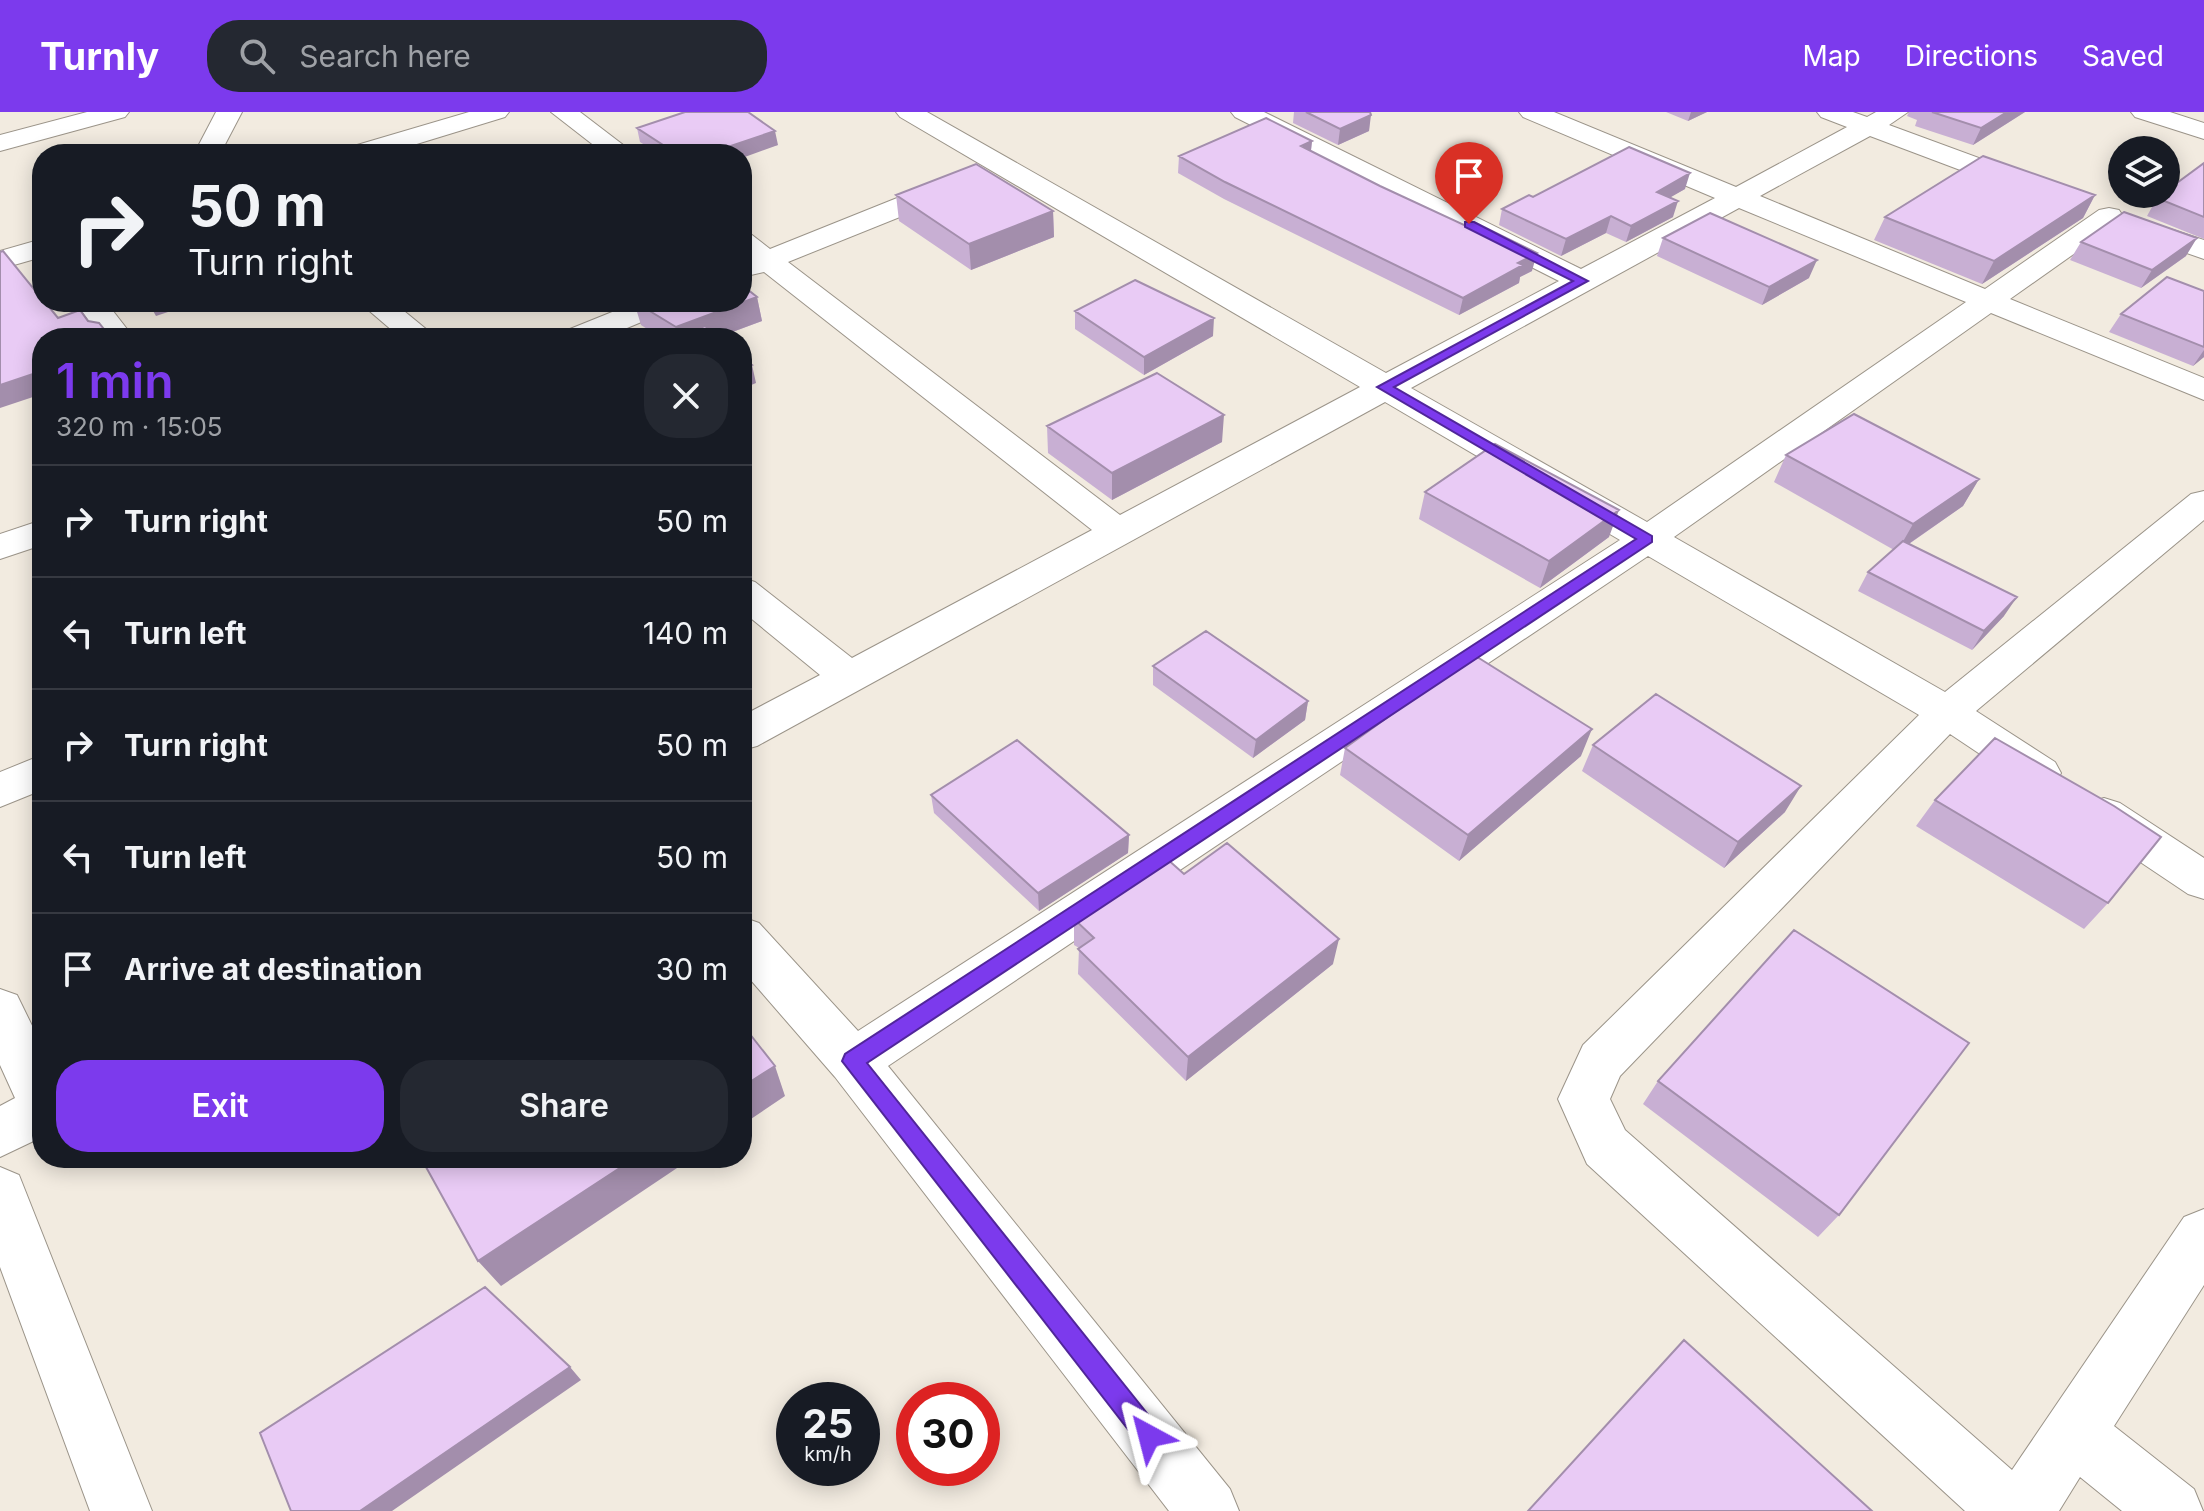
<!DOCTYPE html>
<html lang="en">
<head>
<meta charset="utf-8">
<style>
	:root { --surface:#171b24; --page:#242831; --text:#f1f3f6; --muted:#9ea1a6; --line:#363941; --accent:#7c3aed }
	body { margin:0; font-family:Inter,sans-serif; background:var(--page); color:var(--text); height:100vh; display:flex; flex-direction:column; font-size:30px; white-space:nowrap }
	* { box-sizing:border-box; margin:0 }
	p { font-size:26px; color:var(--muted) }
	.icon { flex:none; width:44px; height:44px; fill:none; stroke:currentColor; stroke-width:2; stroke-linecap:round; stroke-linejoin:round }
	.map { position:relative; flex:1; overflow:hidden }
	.sheet { position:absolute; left:32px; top:216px; width:720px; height:840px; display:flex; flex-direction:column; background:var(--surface); border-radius:32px; box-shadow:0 4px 20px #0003 }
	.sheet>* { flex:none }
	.top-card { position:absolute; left:32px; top:32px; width:720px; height:168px; border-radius:32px; box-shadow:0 4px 20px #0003; background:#171b24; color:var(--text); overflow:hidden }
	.controls { position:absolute; left:2108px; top:24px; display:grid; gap:16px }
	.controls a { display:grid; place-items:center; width:72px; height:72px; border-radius:50%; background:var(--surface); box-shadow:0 4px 20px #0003; font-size:40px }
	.speed { position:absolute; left:776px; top:1270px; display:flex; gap:16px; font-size:40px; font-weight:700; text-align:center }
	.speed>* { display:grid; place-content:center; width:104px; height:104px; border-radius:50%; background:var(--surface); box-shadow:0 4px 20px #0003; line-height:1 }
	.speed small { font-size:20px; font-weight:400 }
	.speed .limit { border:12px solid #d22; background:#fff; color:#111 }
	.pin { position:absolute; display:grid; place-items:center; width:68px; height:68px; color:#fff; margin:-82px -34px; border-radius:50% 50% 50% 0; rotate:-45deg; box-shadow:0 0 8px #0007 }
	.pin .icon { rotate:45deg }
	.me { position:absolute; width:88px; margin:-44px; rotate:322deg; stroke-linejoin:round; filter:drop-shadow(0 0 6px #0008) }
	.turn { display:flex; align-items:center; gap:28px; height:168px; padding:0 24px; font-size:36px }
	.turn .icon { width:104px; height:104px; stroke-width:2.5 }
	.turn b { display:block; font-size:56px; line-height:68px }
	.round { display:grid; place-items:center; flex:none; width:84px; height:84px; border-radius:32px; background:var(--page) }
	.overview { display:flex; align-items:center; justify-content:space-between; height:136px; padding:0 24px }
	h1 { font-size:48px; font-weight:600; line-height:60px; color:var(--accent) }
	.primary-button { display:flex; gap:16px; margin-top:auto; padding:16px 24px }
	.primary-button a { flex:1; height:92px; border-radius:32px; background:var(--accent); color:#fff; font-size:32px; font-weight:600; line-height:92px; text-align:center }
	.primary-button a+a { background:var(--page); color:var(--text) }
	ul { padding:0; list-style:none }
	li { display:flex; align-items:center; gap:24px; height:112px; padding:0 24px; border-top:2px solid var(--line) }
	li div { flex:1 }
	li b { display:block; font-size:30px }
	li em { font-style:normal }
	header { display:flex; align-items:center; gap:48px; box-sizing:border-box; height:112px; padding:0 40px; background:var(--accent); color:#fff }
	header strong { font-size:38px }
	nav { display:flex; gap:44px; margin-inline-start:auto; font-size:28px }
	.search { width:560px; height:72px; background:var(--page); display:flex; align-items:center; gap:20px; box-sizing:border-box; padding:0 28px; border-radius:32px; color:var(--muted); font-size:30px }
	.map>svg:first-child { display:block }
</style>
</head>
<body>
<header>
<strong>Turnly</strong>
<div class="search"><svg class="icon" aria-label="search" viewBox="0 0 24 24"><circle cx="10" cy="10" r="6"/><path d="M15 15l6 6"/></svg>Search here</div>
<nav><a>Map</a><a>Directions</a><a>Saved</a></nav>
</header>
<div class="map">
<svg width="2204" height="1399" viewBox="0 0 2204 1399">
	<rect width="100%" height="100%" fill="#f2ebe0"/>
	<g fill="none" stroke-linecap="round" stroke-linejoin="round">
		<g stroke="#9b9489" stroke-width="2">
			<path id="minor" d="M87,0H129L125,5L0,39V23Z
				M216,0H242L220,42H194Z
				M469,0H509L505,5L384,42H343L347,36Z
				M551,0H580L635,42H605Z
				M896,0H927L1386,261L1559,169L1235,5L1231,0H1264L1581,157L1715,86L1523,5L1519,0H1554L1736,75L1847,15L1821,5L1817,0H1853L1867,5L1876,0H1908L1889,13L2036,67L2040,73L2036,79H2016L1870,24L1760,84L1985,177L2099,98L2109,96L2119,98L2123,104L2119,110L2010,187L2204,266V288L1991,201L1674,425L1945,580L2191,382L2204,379V408L1976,599L2055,650L2061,661L2055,672L2040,677L2025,672L1950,622L1620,964L1610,987L1625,1018L2012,1358L2184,1105L2204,1097V1173L2114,1314L2194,1377L2203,1399H2122L2080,1365L2059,1399H1965L1587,1052L1558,987L1583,933L1919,603L1648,444L888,954L1230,1377L1239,1399H1169L835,965L742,858V805L759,811L858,919L1620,428L1385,290L757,634L742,638V604L820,563L742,499V466L755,470L852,546L1092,418L764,160L742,165V148L746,146L742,143V120L752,123L770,137L942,68H962L966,74L962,80L788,150L1120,403L1360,275L900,5ZM1739,96L1966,190L1647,410L1411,276Z
				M2131,0H2170L2204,11V27L2135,5Z
				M2136,106L2204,128V147L2126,120L2122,114L2126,108Z
				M42,127V145L0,157V139Z
				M75,190H106L134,226H102Z
				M359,190H393L437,226H401Z
				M637,190H679L675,196L603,226H560L565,219Z
				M42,408V433L0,447V422Z
				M42,643V678L0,695V660Z
				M2104,686L2120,691L2204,746V787L2188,782L2088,715L2082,703L2088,691Z
				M0,877L17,883L42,934V1025L0,1045V994L15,986L0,953Z
				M0,1055L19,1063L152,1399H90L0,1155Z"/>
		</g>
		<use href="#minor" fill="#fff" fill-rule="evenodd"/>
	</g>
	<path fill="#c8afd3" d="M1294,0H1370L1369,19L1338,33L1293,11Z
		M1666,0H1707L1688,9Z
		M1909,0H2025L1973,33L1915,14L1917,8L1907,4Z
		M637,16L778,33L742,42H659L640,30Z
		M1312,29L1311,39L1532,159L1520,165L1519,171L1459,203L1224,87L1178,61L1179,44Z
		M2204,51V127L2147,104L2157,86Z
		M1685,77L1670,85L1673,105L1626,130L1606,121L1561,144L1499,113L1502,97L1533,85Z
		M896,83L1053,99L1054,125L971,158L899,109Z
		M2095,83L2083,106L1982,172L1874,128L1885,105Z
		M1663,126L1809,166L1762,193L1657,144Z
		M2081,130L2186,144L2141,176L2070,148Z
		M2204,179V245L2193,254L2109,220L2121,202Z
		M757,185L762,209L719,225L720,226H661L641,213L634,190Z
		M1075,199L1213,224L1144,263L1075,217Z
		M1047,314L1222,330L1112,388L1048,341Z
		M1786,343L1979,367L1963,394L1909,432L2004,504L1972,538L1858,479L1868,460L1894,438L1774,370Z
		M1425,380L1609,425L1540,476L1419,407Z
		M1153,554L1308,589L1305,608L1253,646L1153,573Z
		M1593,633L1785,700L1724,756L1582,659Z
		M1345,636L1581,644L1459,749L1340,663Z
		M931,683L1129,723L1128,741L1039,799L934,701Z
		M1935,688L2108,791L2084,817L1916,714Z
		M1184,762L1333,852L1186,969L1078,862L1079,836L1074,833V807Z
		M1658,969L1839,1103L1818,1125L1643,992Z"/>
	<path fill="#a38eac" d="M1691,0H1707L1688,9Z
		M2007,0H2025L1973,33L1981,16Z
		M1371,3L1369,19L1338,33L1340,17Z
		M775,19L778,33L742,46V42H707Z
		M1312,29L1310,46L1301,34Z
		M1690,61L1685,77L1652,96L1657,80Z
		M2095,83L2083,106L1982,172L1994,149Z
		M1678,89L1673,105L1626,130L1631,114Z
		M1053,99L1054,125L971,158L969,132Z
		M1611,104L1606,121L1561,144L1566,127Z
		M2197,126L2186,144L2141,176L2152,158Z
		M1537,141L1532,159L1520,165L1519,171L1459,203L1463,186L1518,151Z
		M1817,148L1809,166L1762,193L1769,175Z
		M757,185L762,209L716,226H678L676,215Z
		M148,190H198L156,204Z
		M614,190H629L615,196Z
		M1214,206L1213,224L1144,263V245Z
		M2204,238V245L2193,254Z
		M752,253L756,271L742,277V257Z
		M42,259V282L0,296V273Z
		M1224,303L1222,330L1112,388V361Z
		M1979,367L1963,394L1897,440L1913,412Z
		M1619,398L1609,425L1540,476L1549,449Z
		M2017,485L2004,504L1972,538L1984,519Z
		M1308,589L1305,608L1253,646L1256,628Z
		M1592,617L1581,644L1459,749L1468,723Z
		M1801,674L1785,700L1724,756L1738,730Z
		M1129,723L1128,741L1039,799L1038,781Z
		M1339,827L1333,852L1186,969L1188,945Z
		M775,954L785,984L742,1013V975Z
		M635,1046H692L501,1174L478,1149Z
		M570,1255L581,1268L392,1399H360Z"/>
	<path fill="#e9cbf5" stroke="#a38eac" stroke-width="2" d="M685,0H748L775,19L707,42H677L637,16Z
		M1306,0H1370L1371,3L1340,17Z
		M1932,0H2007L1981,16Z
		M1266,6L1312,29L1301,34L1380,74L1466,114L1474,110L1537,141L1518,151L1523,153L1463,186L1225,70L1179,44Z
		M1629,35L1690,61L1657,80L1678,89L1631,114L1611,104L1566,127L1502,97L1529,83L1533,85Z
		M1983,44L2095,83L1994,149L1885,105Z
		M2204,51V105L2157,86L2163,82H2166V79Z
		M976,52L1053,99L969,132L896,83Z
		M2124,100L2197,126L2152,158L2081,130Z
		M1710,101L1817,148L1769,175L1663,126Z
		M3,139L42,187V190H45L58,206L80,198L88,209L99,211L111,226H42V259L0,273V140Z
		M2167,165L2204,179V235L2121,202Z
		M1135,168L1214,206L1144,245L1075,199Z
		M742,173L757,185L676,215L635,190H742Z
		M705,214L720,226H673Z
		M742,245L752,253L742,257Z
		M1157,261L1224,303L1112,361L1047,314Z
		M1854,302L1979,367L1913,412L1786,343Z
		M1495,332L1619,398L1549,449L1425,380Z
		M1903,429L2017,485L1984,519L1868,460Z
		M1206,519L1308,589L1256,628L1153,554Z
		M1474,543L1592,617L1468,723L1345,636Z
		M1656,582L1801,674L1738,730L1593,633Z
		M1995,626L2114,694L2161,725L2108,791L1935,688Z
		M1017,628L1129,723L1038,781L931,683Z
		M1227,731L1339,827L1188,945L1078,837L1094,826L1074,807L1166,746L1184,762Z
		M1794,818L1969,931L1839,1103L1658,969Z
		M742,912L775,954L742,975Z
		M421,1046H635L478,1149Z
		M485,1175L570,1255L360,1399H291L260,1321Z
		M1684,1228L1872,1399H1528Z"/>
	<path fill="#7c3aed" stroke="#51269a" stroke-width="2" d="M1465,110H1474L1588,169L1394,275L1652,424V430L867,951L1158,1315L1162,1324L1158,1333L1149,1337L1140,1333L842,949L845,942L1636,427L1377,275L1573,169L1465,115Z"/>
</svg>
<div class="controls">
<a><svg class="icon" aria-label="layers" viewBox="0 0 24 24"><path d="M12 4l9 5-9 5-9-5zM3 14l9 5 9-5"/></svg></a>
</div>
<div class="speed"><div>25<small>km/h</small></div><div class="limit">30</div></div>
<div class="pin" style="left:1469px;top:112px;background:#d93025"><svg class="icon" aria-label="arrive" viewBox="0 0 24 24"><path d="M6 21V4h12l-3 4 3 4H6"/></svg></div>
<svg class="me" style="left:1149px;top:1324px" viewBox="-20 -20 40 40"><path d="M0-17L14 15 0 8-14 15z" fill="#7c3aed" stroke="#fff" stroke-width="4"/></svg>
<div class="top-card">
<div class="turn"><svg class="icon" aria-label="right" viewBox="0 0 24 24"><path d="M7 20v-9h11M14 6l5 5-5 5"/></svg><div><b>50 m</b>Turn right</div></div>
</div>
<section class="sheet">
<div class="overview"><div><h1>1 min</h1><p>320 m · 15:05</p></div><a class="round"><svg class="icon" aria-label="close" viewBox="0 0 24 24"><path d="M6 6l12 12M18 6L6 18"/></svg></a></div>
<ul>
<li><svg class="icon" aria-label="right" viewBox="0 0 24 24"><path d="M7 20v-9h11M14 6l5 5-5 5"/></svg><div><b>Turn right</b></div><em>50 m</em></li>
<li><svg class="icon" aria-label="left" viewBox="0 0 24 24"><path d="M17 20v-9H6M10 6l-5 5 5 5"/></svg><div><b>Turn left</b></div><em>140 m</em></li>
<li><svg class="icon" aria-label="right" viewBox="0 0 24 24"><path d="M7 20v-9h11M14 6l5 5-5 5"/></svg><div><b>Turn right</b></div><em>50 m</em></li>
<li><svg class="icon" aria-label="left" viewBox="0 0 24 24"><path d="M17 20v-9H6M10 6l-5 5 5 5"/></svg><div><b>Turn left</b></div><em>50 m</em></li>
<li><svg class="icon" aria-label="arrive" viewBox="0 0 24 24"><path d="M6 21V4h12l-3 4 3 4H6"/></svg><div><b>Arrive at destination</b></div><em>30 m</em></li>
</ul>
<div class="primary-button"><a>Exit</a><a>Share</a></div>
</section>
</div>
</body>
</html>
